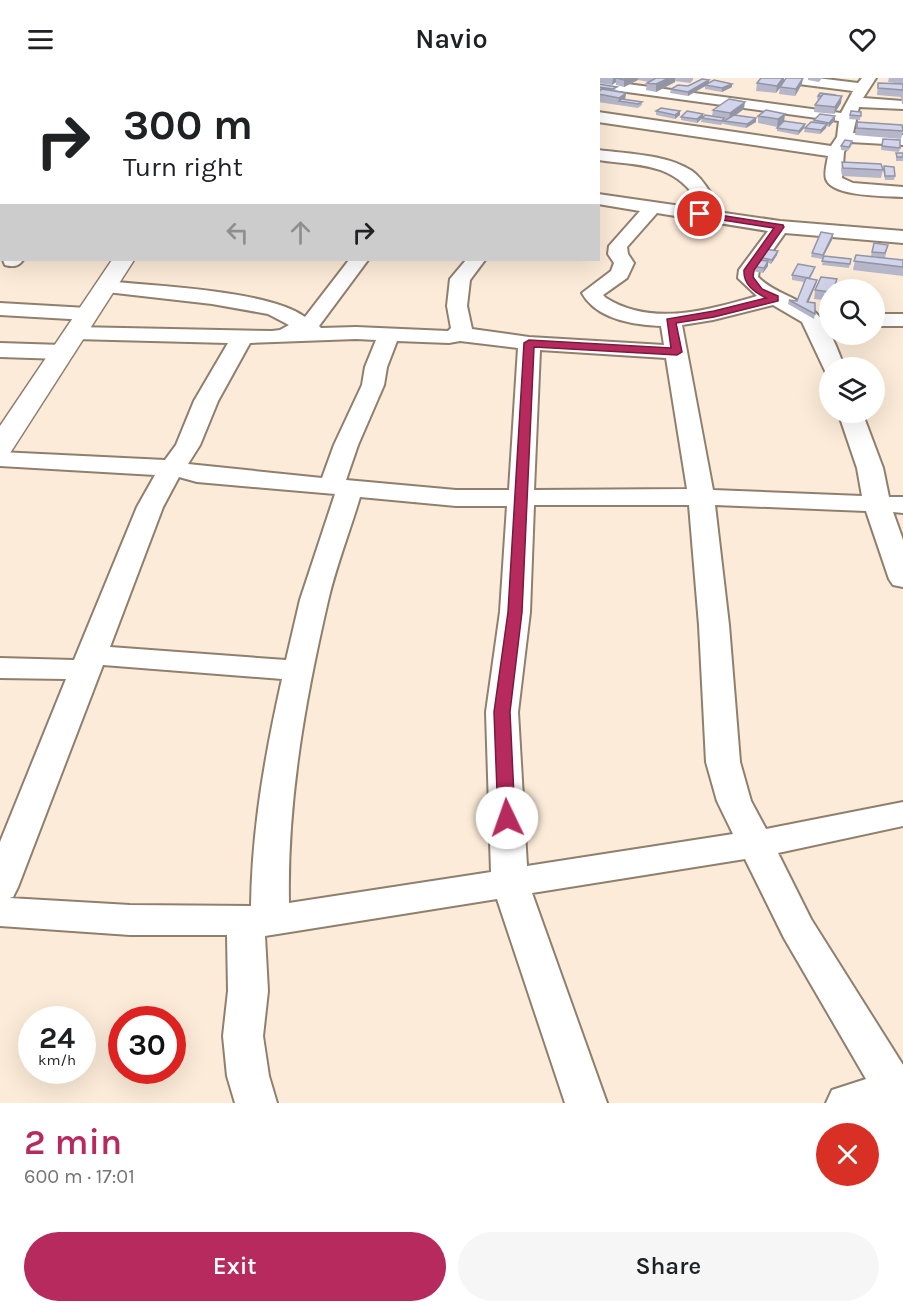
<!DOCTYPE html>
<html lang="en">
<head>
<meta charset="utf-8">
<style>
	:root { --surface:#fff; --page:#f6f6f6; --text:#202124; --muted:#757577; --accent:#b72a5d }
	body { margin:0; font-family:Karla,sans-serif; background:var(--page); color:var(--text); height:100vh; display:flex; flex-direction:column; font-size:22px; white-space:nowrap }
	* { box-sizing:border-box; margin:0 }
	p { font-size:20px; color:var(--muted) }
	.icon { flex:none; width:33px; height:33px; fill:none; stroke:currentColor; stroke-width:2; stroke-linecap:round; stroke-linejoin:round }
	.map { position:relative; height:1025px; overflow:hidden }
	.sheet { display:flex; flex-direction:column; background:var(--surface); flex:1 }
	.sheet>* { flex:none }
	.hud { position:absolute; left:0px; top:0px; width:600px; height:183px; box-shadow:0 6px 24px #0002; background:#fff; color:var(--text); overflow:hidden }
	.buttons { position:absolute; left:819px; top:201px; display:grid; gap:12px }
	.buttons a { display:grid; place-items:center; width:66px; height:66px; border-radius:50%; background:var(--surface); box-shadow:0 6px 24px #0002; font-size:30px }
	.speed { position:absolute; left:18px; top:928px; display:flex; gap:12px; font-size:30px; font-weight:700; text-align:center }
	.speed>* { display:grid; place-content:center; width:78px; height:78px; border-radius:50%; background:var(--surface); box-shadow:0 6px 24px #0002; line-height:1 }
	.speed small { font-size:15px; font-weight:400 }
	.speed .limit { border:9px solid #d22; background:#fff; color:#111 }
	.pin { position:absolute; display:grid; place-items:center; width:51px; height:51px; color:#fff; margin:-26px; border:3px solid #fff; border-radius:50%; box-shadow:0 2px 6px #0007 }
	.me { position:absolute; width:66px; margin:-33px; rotate:357deg; stroke-linejoin:round; filter:drop-shadow(0 0 4px #0008) }
	.turn { display:flex; align-items:center; gap:21px; height:126px; padding:0 24px; font-size:27px }
	.turn .icon { width:78px; height:78px; stroke-width:2.5 }
	.turn b { display:block; font-size:42px; line-height:51px }
	.lanes { display:flex; align-items:center; height:57px; padding:0 24px; background:#0003; justify-content:center; gap:30px; direction:ltr }
	.lanes .off { opacity:.35 }
	.round { display:grid; place-items:center; flex:none; width:63px; height:63px; border-radius:32px; background:var(--page) }
	.summary { display:flex; align-items:center; justify-content:space-between; height:102px; padding:0 24px }
	h1 { font-size:36px; font-weight:600; line-height:45px; color:var(--accent) }
	.cta { display:flex; gap:12px; margin-top:auto; padding:12px 24px }
	.cta a { flex:1; height:69px; border-radius:36px; background:var(--accent); color:#fff; font-size:24px; font-weight:600; line-height:69px; text-align:center }
	.cta a+a { background:var(--page); color:var(--text) }
	header { display:flex; justify-content:space-between; align-items:center; height:78px; padding:0 24px; background:var(--surface); font-size:27px; font-weight:600 }
	.map>svg:first-child { display:block }
</style>
</head>
<body>
<header><svg class="icon" aria-label="menu" viewBox="0 0 24 24"><path d="M4 6h16M4 12h16M4 18h16"/></svg>Navio<svg class="icon" aria-label="heart" viewBox="0 0 24 24"><path d="M12 20l-8-8c-3-5 5-10 8-4 3-6 11-1 8 4z"/></svg></header>
<div class="map">
<svg width="903" height="1025" viewBox="0 0 903 1025">
	<rect width="100%" height="100%" fill="#fcebd8"/>
	<g fill="none" stroke-linecap="round" stroke-linejoin="round">
		<g stroke="#8f7f6f" stroke-width="4">
			<path id="minor" d="M270,0H284L269,2Z
				M434,0H450L433,2Z
				M776,0H817L858,5L862,0H876L863,20L903,23V31L859,29L853,55L903,57V67L850,64L844,74L842,100L853,105L903,109V119C886,118 832,119 826,101C824,95 827,85 828,78L598,44V34L831,68L837,59L839,43L598,10V2L841,35L853,13L783,4Z
				M0,44H2V54H0Z
				M598,72C628,76 666,76 692,93C702,100 709,113 716,123L711,133L780,143L903,153V165L785,155L759,192L758,199C773,214 793,218 810,230C829,244 836,269 845,290H830V296L826,295L802,244L773,227L713,242L682,247L713,412L862,418L857,390L838,334H862L883,390L889,419H903V435L893,434L903,462V509L893,507L889,501L866,433L715,427L729,547L740,684L751,723L766,751L903,724V748L778,775L811,841L903,987V1025H826L832,1012L866,1001L784,860L745,781L532,815L607,1025H565L497,821L265,858L268,913L263,958L269,998L277,1025H235L227,998L223,958L228,913L227,857H130L0,848V764L66,601L0,600V580L74,582L137,429L155,397L0,388V374L165,382L176,367L194,323L228,265L75,261L67,260L64,255L67,250L75,249L272,253L280,252L289,247L268,236L212,226L98,213L95,209L98,205L105,203C153,208 268,212 305,239L349,182H368L319,248L321,250L356,249L448,253L451,250L447,228L450,201L466,182H485L470,202L467,228L472,251L529,259L664,267L661,248C634,247 596,241 582,215L611,193L614,185L608,176L609,168L640,133L598,126V116L695,130L698,123C673,84 640,88 598,82ZM657,135L768,153L739,192L738,200L757,218C709,232 652,249 606,220L603,217L627,200L634,185L628,176L627,169ZM356,261L376,262L365,289L362,307L334,367L322,400L188,386L200,367L218,323L250,265ZM397,263L449,265L460,263L518,270L509,412H456L346,402L358,367L384,307L387,289ZM540,272L666,280L687,411L534,412ZM179,399L197,404L335,416L300,522L286,582L110,569L163,429ZM360,419L456,428H507L500,534L486,634L491,794L289,825C287,724 305,622 328,523C336,488 350,453 360,419ZM534,427H689L699,547L706,684L717,723L733,756L527,788L518,634L530,534ZM103,587L282,601C265,677 252,751 251,828L130,827L9,820L13,819L18,809Z
				M0,110H2V120H0Z
				M3,182H23C18,189 13,189 5,187Z
				M0,225L87,230L94,232L97,236L94,240L87,242L0,237Z
				M874,236H903V248H874Z
				M0,265L62,267L70,269L73,274L70,279L62,281L0,279Z"/>
		</g>
		<g stroke="#8f7f6f" stroke-width="3">
			<path id="major" d="M241,0H257L240,2Z
				M112,182H134L14,369L10,375L0,378V348Z"/>
		</g>
		<use href="#minor" fill="#fff" fill-rule="evenodd"/>
		<use href="#major" fill="#fff" fill-rule="evenodd"/>
	</g>
	<path fill="#b5b6ca" d="M588,0H693V2L690,5L675,3V4L656,14L646,12L647,5L649,4L638,2L624,9L616,7V4L612,7L598,5V2H588Z
		M783,0H784V3L802,6L795,18L779,16L780,9L776,15L756,13L757,5Z
		M808,0H822L819,4L808,2Z
		M889,0H903V6L888,4Z
		M709,2V5L732,9L722,14L705,11V8L688,18L670,15L671,11L688,8Z
		M878,5L903,6V26H902L901,19L877,17Z
		M598,6L617,12L616,13L626,15L625,21L642,24V27L638,30L598,24V14L600,13L598,12Z
		M820,15L841,25L834,36L814,34L815,27L819,22L817,21L818,18Z
		M744,31L736,37L756,40V44L746,50L723,46L724,44L721,47L701,44L702,41L697,45L681,42V39L703,36V39L712,38L713,32Z
		M656,33H680V37L675,41L656,37Z
		M851,33L861,34L860,42L849,41Z
		M785,36L784,43L777,49L758,45V38Z
		M835,38V42L829,49L826,48V50L820,56L804,54L805,50L813,44L814,42Z
		M857,44L903,53L901,61L855,57Z
		M805,46L804,50L798,57L777,53V50Z
		M883,61L900,70L899,74L881,72Z
		M852,63V67L848,73L841,72V68Z
		M896,75H903V83H896Z
		M842,84L883,92L881,100L842,98L841,92Z
		M884,88L895,98L894,102H885L883,92Z
		M833,160L822,181L811,179L812,175Z
		M874,165L888,167L885,180L871,178Z
		M777,177L771,186L768,185V188L763,195L752,193V188L758,182L759,179Z
		M856,177L903,182V198L853,192Z
		M824,178L851,181L849,190L822,187Z
		M814,193L810,201L816,206L808,224L815,236L814,241L788,226L789,222L797,223L804,204L792,202V197Z
		M837,201L835,212H830V241H829L826,235V233H824L823,227V222L814,221L815,212Z"/>
	<path fill="#9394a4" d="M613,0H618H616V4L612,7Z
		M628,0H638V2L624,9V2Z
		M669,0H675V4L656,14V6Z
		M783,0H784V5L776,15L777,8Z
		M803,0L802,6L795,18L796,11Z
		M709,2V6L688,18V14Z
		M732,6V9L722,14V10Z
		M626,15L625,22L619,23V27V20Z
		M842,18L841,25L834,36L835,29Z
		M745,24L744,31L729,42L730,35Z
		M680,33V37L675,41V37Z
		M703,36V39L697,45V41Z
		M785,36L784,43L777,49L778,41Z
		M835,38V42L829,49V45Z
		M756,40V44L746,50L747,46Z
		M805,46L804,50L798,57L799,53Z
		M827,46L826,50L820,56L821,52Z
		M833,156V160L822,181L823,177Z
		M778,173L777,177L771,186L772,182Z
		M768,183V188L763,195L764,190Z
		M817,202L816,206L807,228V224Z"/>
	<path fill="#d2d4eb" stroke="#9394a4" stroke-width="1.5" d="M616,0H628L624,2Z
		M656,0H669L656,6L647,5Z
		M761,0H783L777,8L757,5Z
		M786,0H803L796,11L780,9Z
		M702,1L709,2L688,14L671,11L678,7L688,8Z
		M714,2L732,6L722,10L705,7Z
		M878,5L903,6V12L878,10Z
		M598,6L617,9L613,11L598,9Z
		M602,11L626,15L619,20L598,16V14Z
		M820,15L836,17L823,16L821,18H818Z
		M823,16L842,18L835,29L815,27Z
		M622,21L642,24L638,26L619,23Z
		M729,21L745,24L730,35L713,32Z
		M661,30L680,33L675,37L656,33Z
		M766,32L785,36L778,41L758,38Z
		M687,33L703,36L697,41L681,39Z
		M851,33L861,34V38L850,37Z
		M820,36L835,38L829,45L814,42Z
		M705,37L724,40L722,43L702,40Z
		M734,37L756,40L747,46L724,43Z
		M784,43L805,46L799,53L777,50Z
		M811,44L827,46L821,52L805,50Z
		M857,44L902,47L903,53L857,50Z
		M883,61L900,62V70L882,68Z
		M845,62L852,63L849,69L841,68Z
		M896,75H903V79H897Z
		M842,84L881,86L883,92L843,90Z
		M884,88L894,89L895,98H885Z
		M821,154L833,156L823,177L812,175Z
		M874,165L888,167L885,175L872,174Z
		M765,171L778,173L772,182L759,179Z
		M856,177L903,182V189L854,183Z
		M824,178L851,181L850,186L822,183Z
		M757,182L768,183L764,190L752,188Z
		M798,186L815,189L809,200L792,197Z
		M821,199L837,201L833,212H830V214L815,212Z
		M806,200L817,202L807,224L815,225V236L789,222L797,223Z
		M824,218H830V224H826Z"/>
	<path fill="#b72a5d" stroke="#771b3c" stroke-width="1.5" d="M700,134L783,147L784,149L754,192L753,199L762,211L778,218V223L714,239L676,245L682,274L677,277L534,269L522,534L510,634L515,740L513,744H501L498,740L494,634L508,534L524,265L529,262L671,270L667,241L714,233L766,220C754,214 743,206 744,192L774,150L697,138V135Z"/>
</svg>
<div class="buttons">
<a><svg class="icon" aria-label="search" viewBox="0 0 24 24"><circle cx="10" cy="10" r="6"/><path d="M15 15l6 6"/></svg></a>
<a><svg class="icon" aria-label="layers" viewBox="0 0 24 24"><path d="M12 4l9 5-9 5-9-5zM3 14l9 5 9-5"/></svg></a>
</div>
<div class="speed"><div>24<small>km/h</small></div><div class="limit">30</div></div>
<div class="pin" style="left:700px;top:136px;background:#d93025"><svg class="icon" aria-label="arrive" viewBox="0 0 24 24"><path d="M6 21V4h12l-3 4 3 4H6"/></svg></div>
<svg class="me" style="left:507px;top:740px" viewBox="-20 -20 40 40"><circle r="19" fill="#fff"/><path d="M0-13L10 11 0 6-10 11z" fill="#b72a5d"/></svg>
<div class="hud">
<div class="turn"><svg class="icon" aria-label="right" viewBox="0 0 24 24"><path d="M7 20v-9h11M14 6l5 5-5 5"/></svg><div><b>300 m</b>Turn right</div></div>
<div class="lanes"><svg class="icon off" aria-label="left" viewBox="0 0 24 24"><path d="M17 20v-9H6M10 6l-5 5 5 5"/></svg><svg class="icon off" aria-label="ahead" viewBox="0 0 24 24"><path d="M12 20V5M6 11l6-6 6 6"/></svg><svg class="icon" aria-label="right" viewBox="0 0 24 24"><path d="M7 20v-9h11M14 6l5 5-5 5"/></svg></div>
</div>
</div>
<section class="sheet">
<div class="summary"><div><h1>2 min</h1><p>600 m · 17:01</p></div><a class="round" style="background:#d93025;color:#fff"><svg class="icon" aria-label="close" viewBox="0 0 24 24"><path d="M6 6l12 12M18 6L6 18"/></svg></a></div>
<div class="cta"><a>Exit</a><a>Share</a></div>
</section>
</body>
</html>
